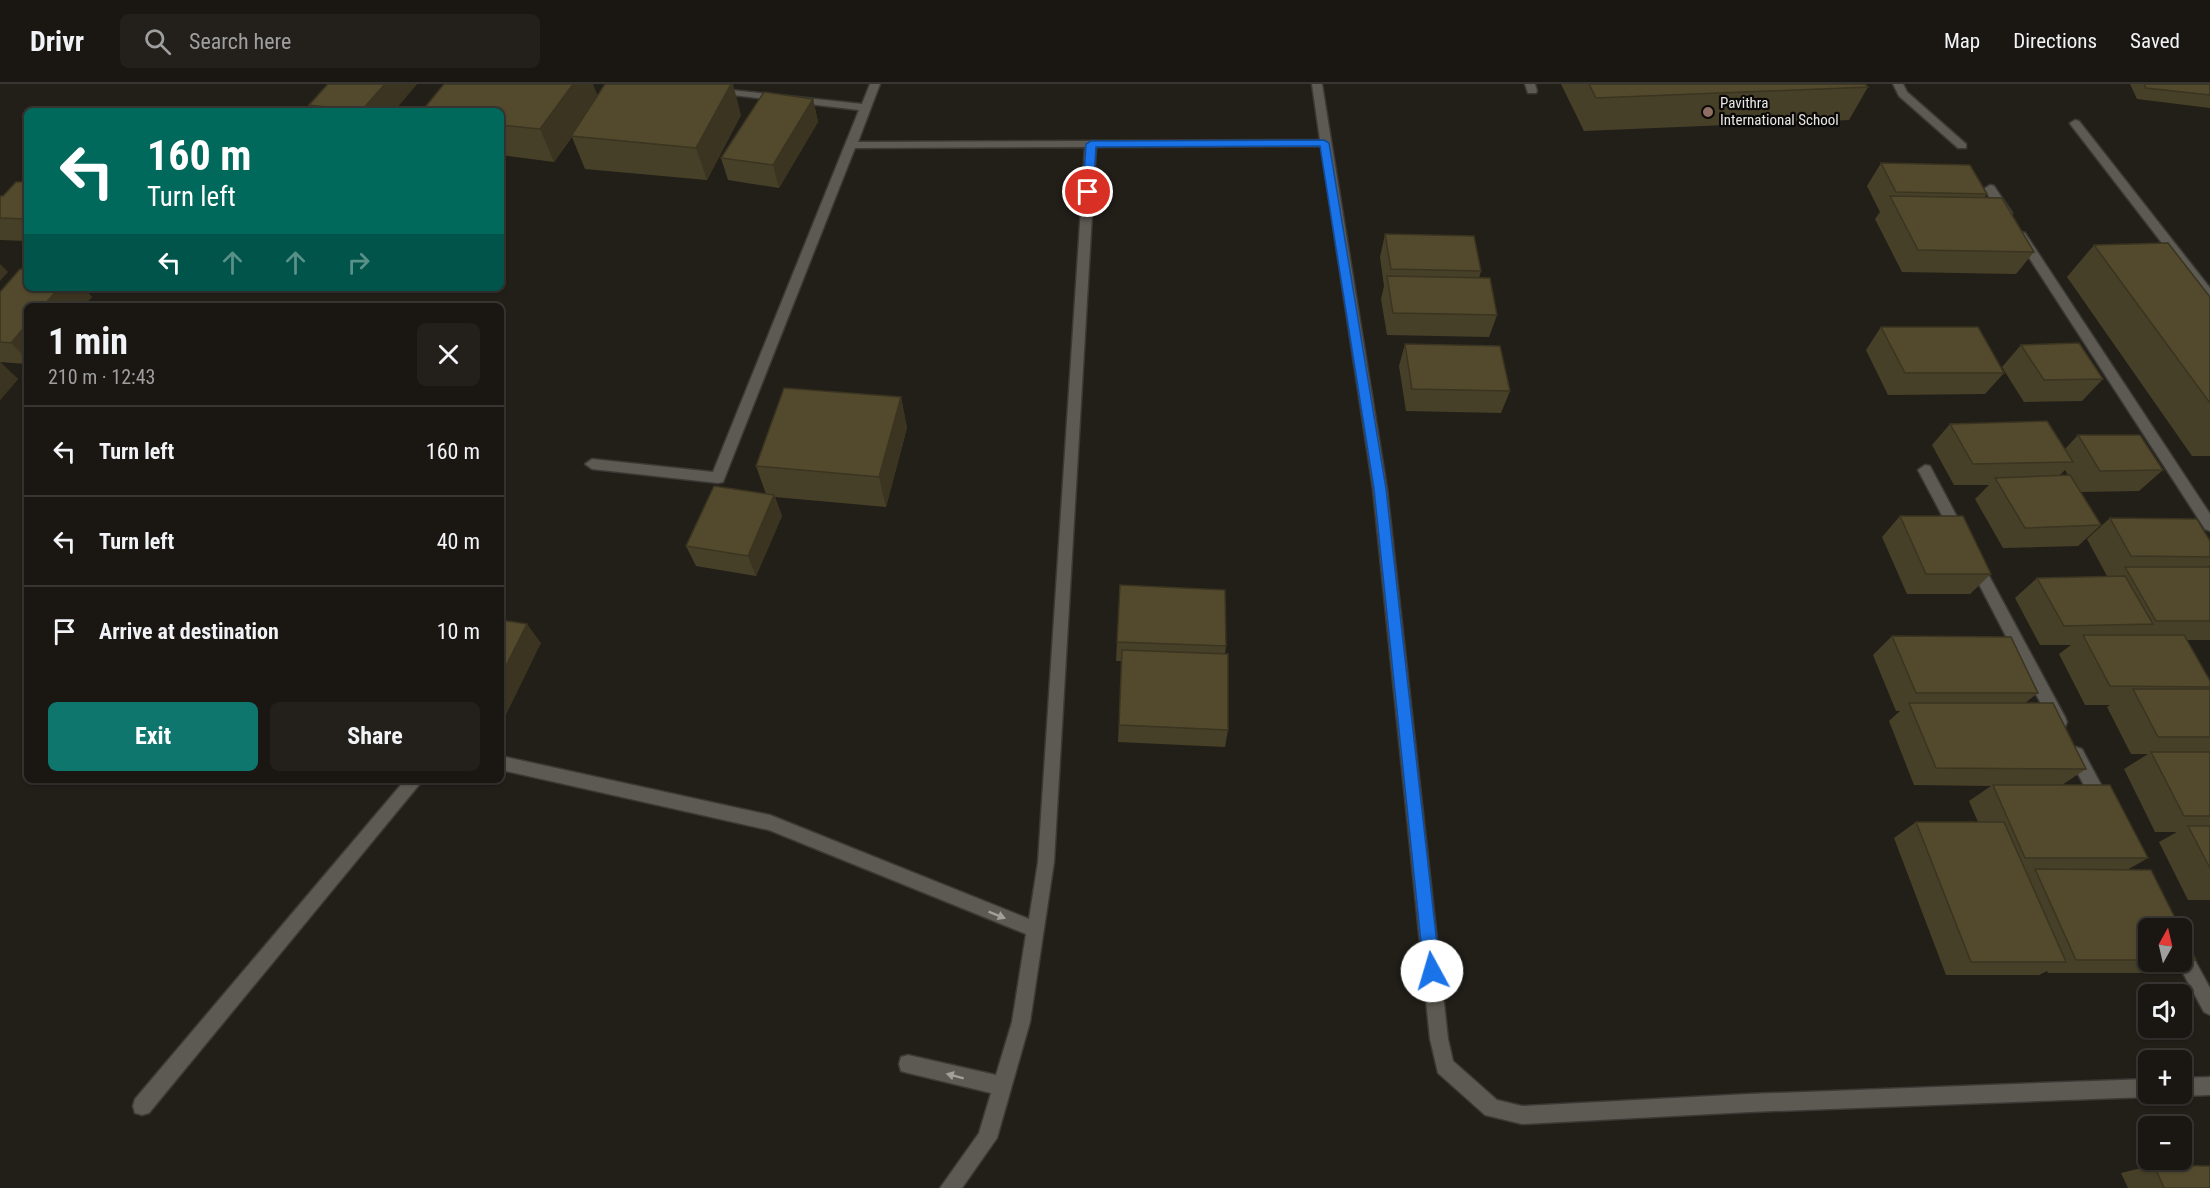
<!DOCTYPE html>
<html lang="en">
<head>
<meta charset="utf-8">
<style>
	:root { --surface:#1a1713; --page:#23201c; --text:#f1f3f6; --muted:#9f9fa0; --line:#383633; --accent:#0f766e }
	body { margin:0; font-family:"Roboto Condensed",sans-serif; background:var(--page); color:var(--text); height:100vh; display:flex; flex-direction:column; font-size:22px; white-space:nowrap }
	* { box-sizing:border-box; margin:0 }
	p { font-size:20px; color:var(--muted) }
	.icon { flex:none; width:33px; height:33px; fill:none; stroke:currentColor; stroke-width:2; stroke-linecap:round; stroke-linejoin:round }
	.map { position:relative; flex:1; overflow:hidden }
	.side { position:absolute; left:24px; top:219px; width:480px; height:480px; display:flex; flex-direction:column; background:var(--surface); border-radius:9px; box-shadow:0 2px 4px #0004,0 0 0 2px var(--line) }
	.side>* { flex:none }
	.guide { position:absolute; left:24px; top:24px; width:480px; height:183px; border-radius:9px; box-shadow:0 2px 4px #0004,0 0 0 2px var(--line); background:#00695c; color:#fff; overflow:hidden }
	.needle { width:39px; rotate:8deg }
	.fabs { position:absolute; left:2138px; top:834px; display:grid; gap:12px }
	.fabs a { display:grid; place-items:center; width:54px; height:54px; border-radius:9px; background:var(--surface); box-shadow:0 2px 4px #0004,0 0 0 2px var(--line); font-size:30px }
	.pin { position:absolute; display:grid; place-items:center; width:51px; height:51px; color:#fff; margin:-26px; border:3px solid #fff; border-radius:50%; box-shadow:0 2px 6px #0007 }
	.me { position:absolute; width:66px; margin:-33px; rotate:354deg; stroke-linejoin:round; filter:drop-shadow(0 0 4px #0008) }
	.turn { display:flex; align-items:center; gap:21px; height:126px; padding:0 24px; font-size:27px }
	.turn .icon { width:78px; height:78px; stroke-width:2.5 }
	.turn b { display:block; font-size:42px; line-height:51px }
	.lanes { display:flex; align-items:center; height:57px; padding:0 24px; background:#0003; justify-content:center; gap:30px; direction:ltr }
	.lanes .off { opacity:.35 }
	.round { display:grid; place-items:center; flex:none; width:63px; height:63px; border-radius:9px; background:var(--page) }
	.summary { display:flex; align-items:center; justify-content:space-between; height:102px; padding:0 24px }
	h1 { font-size:36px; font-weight:700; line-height:45px }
	.primary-button { display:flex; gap:12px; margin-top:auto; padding:12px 24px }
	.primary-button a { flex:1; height:69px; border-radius:9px; background:var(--accent); color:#fff; font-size:24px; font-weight:700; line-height:69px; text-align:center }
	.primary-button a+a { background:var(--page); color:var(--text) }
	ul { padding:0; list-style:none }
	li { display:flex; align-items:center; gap:18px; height:90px; padding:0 24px; border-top:2px solid var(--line) }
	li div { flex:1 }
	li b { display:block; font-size:22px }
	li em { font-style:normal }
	header { display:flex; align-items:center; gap:36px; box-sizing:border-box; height:84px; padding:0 30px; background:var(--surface); border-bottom:2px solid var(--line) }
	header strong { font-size:28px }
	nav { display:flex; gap:33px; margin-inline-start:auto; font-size:21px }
	.search { width:420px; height:54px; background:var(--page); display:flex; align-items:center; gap:15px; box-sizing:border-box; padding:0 21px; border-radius:9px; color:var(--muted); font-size:22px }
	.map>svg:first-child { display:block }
</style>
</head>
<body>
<header>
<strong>Drivr</strong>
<div class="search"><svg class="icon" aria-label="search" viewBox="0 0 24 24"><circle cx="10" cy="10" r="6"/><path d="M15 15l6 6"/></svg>Search here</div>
<nav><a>Map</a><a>Directions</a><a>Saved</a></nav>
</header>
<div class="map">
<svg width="2210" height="1104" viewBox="0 0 2210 1104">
	<rect width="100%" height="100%" fill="#221f19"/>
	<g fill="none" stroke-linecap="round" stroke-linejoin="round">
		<g stroke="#3b3935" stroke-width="3">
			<path id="minor" d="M870,0H880L858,58L1320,56L1312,0H1322L1387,405L1448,955L1453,977L1497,1016L1522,1022L1749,1010L2148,995V1010L2155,1011L2148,1013L1749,1028L1522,1040L1485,1031L1438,989L1430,955L1373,405L1321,62L1096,63L1054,778L1030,938L997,1054L962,1104H940L979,1049L991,1009L908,989L901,987L899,980L901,973L908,971L996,991L1012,938L1026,850L769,746L501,686V672L770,731L1029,835L1038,778L1085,63L855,64L723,398L718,399L592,385L585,380L592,375L713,388L859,26L716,9L712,8V4L862,20Z
				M1525,0H1535L1537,7L1536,9H1528Z
				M1893,0H1903L1907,8L1966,60V64H1958L1899,12Z
				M2075,36L2079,37L2210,204V217L2206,216L2071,41L2070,39Z
				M1990,101L1994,102L2012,129L2010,132H2002L1984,105Z
				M2021,148L2025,149L2210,430V447L2205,445L2017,155L2015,152Z
				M1925,381L1930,382L1964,446L1966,450L1964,454H1954L1918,386Z
				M1975,473L1980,475L2065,633L2067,638L2065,643L2059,645L2053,643L1968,479L1970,475Z
				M2076,663L2082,665L2107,712L2109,717L2107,722L2101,724L2095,722L2070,675L2068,670L2070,665Z
				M405,696H423L149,1029L142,1031L135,1029L133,1022L135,1015Z
				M2181,859L2187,862L2210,904V931L2204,928L2177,878H2181Z
				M2210,993V1011L2181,1012L2174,1010H2181V994Z"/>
		</g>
		<use href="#minor" fill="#5c5a52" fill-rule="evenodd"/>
	</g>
	<path fill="#474028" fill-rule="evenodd" d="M417,0L394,27H312L309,21Z
		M1561,0H1865L1868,3L1849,36L1584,47Z
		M2130,0H2210V24L2137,15Z
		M598,11L741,31L707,96L585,85L572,53L554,78L501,71V27Z
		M813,15L818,38L779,104L728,96L721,74Z
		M1881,79L1987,110L1984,114L2034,168L2016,190L1902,188L1875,135L1880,128L1867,102Z
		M27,98V157L0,156V112H3Z
		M1385,150L1481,187L1479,194L1497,231L1489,253L1387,251L1381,215L1384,202L1380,173Z
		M2094,161L2210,213V372H2192L2067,193Z
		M27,204H84L92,213L27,222V280L0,278L18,295L0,316V208Z
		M1881,243L2004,289L1985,310L1888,311L1866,266Z
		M1405,260L1510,307L1501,329L1406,327L1399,282Z
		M2021,261L2103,295L2082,317L2024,318L2002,283Z
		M901,313L907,344L886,423L775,413L782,432L756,492L696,482L686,462L766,410L756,382Z
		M1950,340L2065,365L2078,351L2163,386L2139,407L2080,408L2101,441L2078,462L2003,464L1975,415L1989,401H1954L1932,361ZM2065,386L2068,391L2059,392Z
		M1900,432L1991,490L1970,510H1907L1882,453Z
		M2110,434L2210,457V481L2208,483H2210V556H2186L2210,597V816H2188L2159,758L2177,748H2155L2124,685L2148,670H2131L2107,623L2110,621H2085L2059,570L2071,561H2040L2015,514L2037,494L2114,492H2107L2087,455Z
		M1892,552L2038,609L2025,619L2086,685L2062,701L2148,774L2127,786L2148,844V878H2181V846L2196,876L2165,889H2048L2047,887L2039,891H1946L1894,754L1916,738H1978L1969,717L1991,702L1914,701L1889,637L1900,627H1896L1873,571Z
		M1117,558L1226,562L1225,570L1228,646L1225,663L1118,658L1122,577H1116Z
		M2154,1081L2210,1104H2128L2121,1089Z"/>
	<path fill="#3a3420" d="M385,0H417L394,27H361Z
		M573,0H593L599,15L571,52L572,53L554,78L540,45Z
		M731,0H733L741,31L707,96L696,64Z
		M813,15L818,38L779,104L773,81Z
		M0,180L8,188L0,197Z
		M59,204H84L92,213L84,222H43Z
		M27,240V275L11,259Z
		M0,278L18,295L0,316Z
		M901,313L907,344L886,423L879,393Z
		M774,411L782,432L756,492L748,472Z
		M527,540L541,559L501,641V592Z"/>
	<path fill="#534a2e" stroke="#3a3420" stroke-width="1.5" d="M328,0H385L361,27L309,21Z
		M444,0H573L540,45L501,41V27H422Z
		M605,0H731L696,64L571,52Z
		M1589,0H1865L1868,3L1596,14Z
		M2144,0H2210V11L2146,4Z
		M764,8L813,15L773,81L721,74Z
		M1881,79L1970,81L1987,110L1896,108Z
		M16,98H27V134L26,135L0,134V112H3Z
		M1890,112L2002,114L2034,168L1918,166Z
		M1385,150L1474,152L1481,187L1391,185Z
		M2168,159L2210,213V319L2094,161Z
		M20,185L27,186V204H59L43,222H27V240L11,259L0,258V208Z
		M1387,192L1490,194L1497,231L1393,229Z
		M1881,243H1978L2004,289H1905Z
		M2079,259L2103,295L2044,296L2021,261Z
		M1405,260L1500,262L1510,307L1412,305Z
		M784,304L901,313L879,393L756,382Z
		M2047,337L2073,378L1973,380L1950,340Z
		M2078,351H2140L2163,386L2100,387Z
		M2070,391L2101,441L2025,444L1995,394Z
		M714,402L774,411L748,472L686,462Z
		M1900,432H1963L1991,490H1926Z
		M2110,434L2197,435L2210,457V473L2131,472Z
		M2125,483H2210V537H2156Z
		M2125,492L2153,540L2064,542L2037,494Z
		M1120,501L1225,506L1226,562L1117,558Z
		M501,536L527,540L501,592Z
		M2083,551H2184L2210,597V603L2110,602Z
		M1892,552L2011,553L2038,609H1916Z
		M1122,566L1228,570V646L1119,641Z
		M2133,605H2210V653H2158Z
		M1909,619H2053L2086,685L1936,684Z
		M2151,668H2210V732H2184Z
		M1993,701H2110L2148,774H2025Z
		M1916,738H2004L2066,878H1971Z
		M2188,742H2210V784Z
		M2035,785L2151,786L2180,844H2148V876H2076Z
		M2181,846L2196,876H2181Z
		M2154,1081L2210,1082V1104H2164Z"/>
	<defs><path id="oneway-solid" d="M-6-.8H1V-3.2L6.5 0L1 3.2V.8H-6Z" transform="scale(1.5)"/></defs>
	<g fill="#a2a09a">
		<use href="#oneway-solid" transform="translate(997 831) rotate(22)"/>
		<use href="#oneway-solid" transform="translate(955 992) rotate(-165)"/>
	</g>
	<path fill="#1a73e8" stroke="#114b97" stroke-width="1.5" d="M1324,56L1329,59L1386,405L1440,887L1438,892L1432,895L1426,892L1424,887L1374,405L1320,62L1096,63L1093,108L1088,111L1083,108L1086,60L1091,57Z"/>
	<circle fill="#8d6e63" stroke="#0a0907" stroke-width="2" cx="1708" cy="28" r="6"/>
	<g text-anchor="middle" stroke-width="4.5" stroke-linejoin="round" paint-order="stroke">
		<g font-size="15" fill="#e7e5e1" stroke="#0a0907" text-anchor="start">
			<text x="1720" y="24">Pavithra<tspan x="1720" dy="17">International School</tspan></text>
		</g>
	</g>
</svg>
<div class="fabs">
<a><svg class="needle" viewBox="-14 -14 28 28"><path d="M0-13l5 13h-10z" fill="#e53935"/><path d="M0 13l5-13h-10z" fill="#9f9fa0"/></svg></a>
<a><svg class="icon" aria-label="sound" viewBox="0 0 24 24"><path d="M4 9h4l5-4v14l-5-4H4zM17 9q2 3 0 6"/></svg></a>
<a>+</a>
<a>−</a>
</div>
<div class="pin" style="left:1088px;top:108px;background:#d93025"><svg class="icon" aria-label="arrive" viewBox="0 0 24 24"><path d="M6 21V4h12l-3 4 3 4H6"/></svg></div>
<svg class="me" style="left:1432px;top:887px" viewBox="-20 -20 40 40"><circle r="19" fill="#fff"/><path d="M0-13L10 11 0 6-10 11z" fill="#1a73e8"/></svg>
<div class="guide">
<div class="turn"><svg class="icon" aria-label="left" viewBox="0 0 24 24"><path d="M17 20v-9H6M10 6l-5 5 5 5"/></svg><div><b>160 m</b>Turn left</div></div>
<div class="lanes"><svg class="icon" aria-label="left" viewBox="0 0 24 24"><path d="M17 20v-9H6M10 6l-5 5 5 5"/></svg><svg class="icon off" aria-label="ahead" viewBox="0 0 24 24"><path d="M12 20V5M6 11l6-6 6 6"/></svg><svg class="icon off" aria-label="ahead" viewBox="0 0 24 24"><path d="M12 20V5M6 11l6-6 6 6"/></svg><svg class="icon off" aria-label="right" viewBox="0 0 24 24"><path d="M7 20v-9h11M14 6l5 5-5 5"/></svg></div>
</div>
<section class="side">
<div class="summary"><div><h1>1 min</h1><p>210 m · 12:43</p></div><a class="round"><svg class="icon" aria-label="close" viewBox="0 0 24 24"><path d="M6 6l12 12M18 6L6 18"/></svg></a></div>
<ul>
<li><svg class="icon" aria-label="left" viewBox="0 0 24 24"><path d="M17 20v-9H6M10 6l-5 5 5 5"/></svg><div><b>Turn left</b></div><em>160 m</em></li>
<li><svg class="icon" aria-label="left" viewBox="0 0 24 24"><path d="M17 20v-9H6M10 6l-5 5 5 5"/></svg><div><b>Turn left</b></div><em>40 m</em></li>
<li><svg class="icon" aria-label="arrive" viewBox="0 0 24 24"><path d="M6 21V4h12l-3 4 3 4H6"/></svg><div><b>Arrive at destination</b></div><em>10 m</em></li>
</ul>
<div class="primary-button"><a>Exit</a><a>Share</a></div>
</section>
</div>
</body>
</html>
